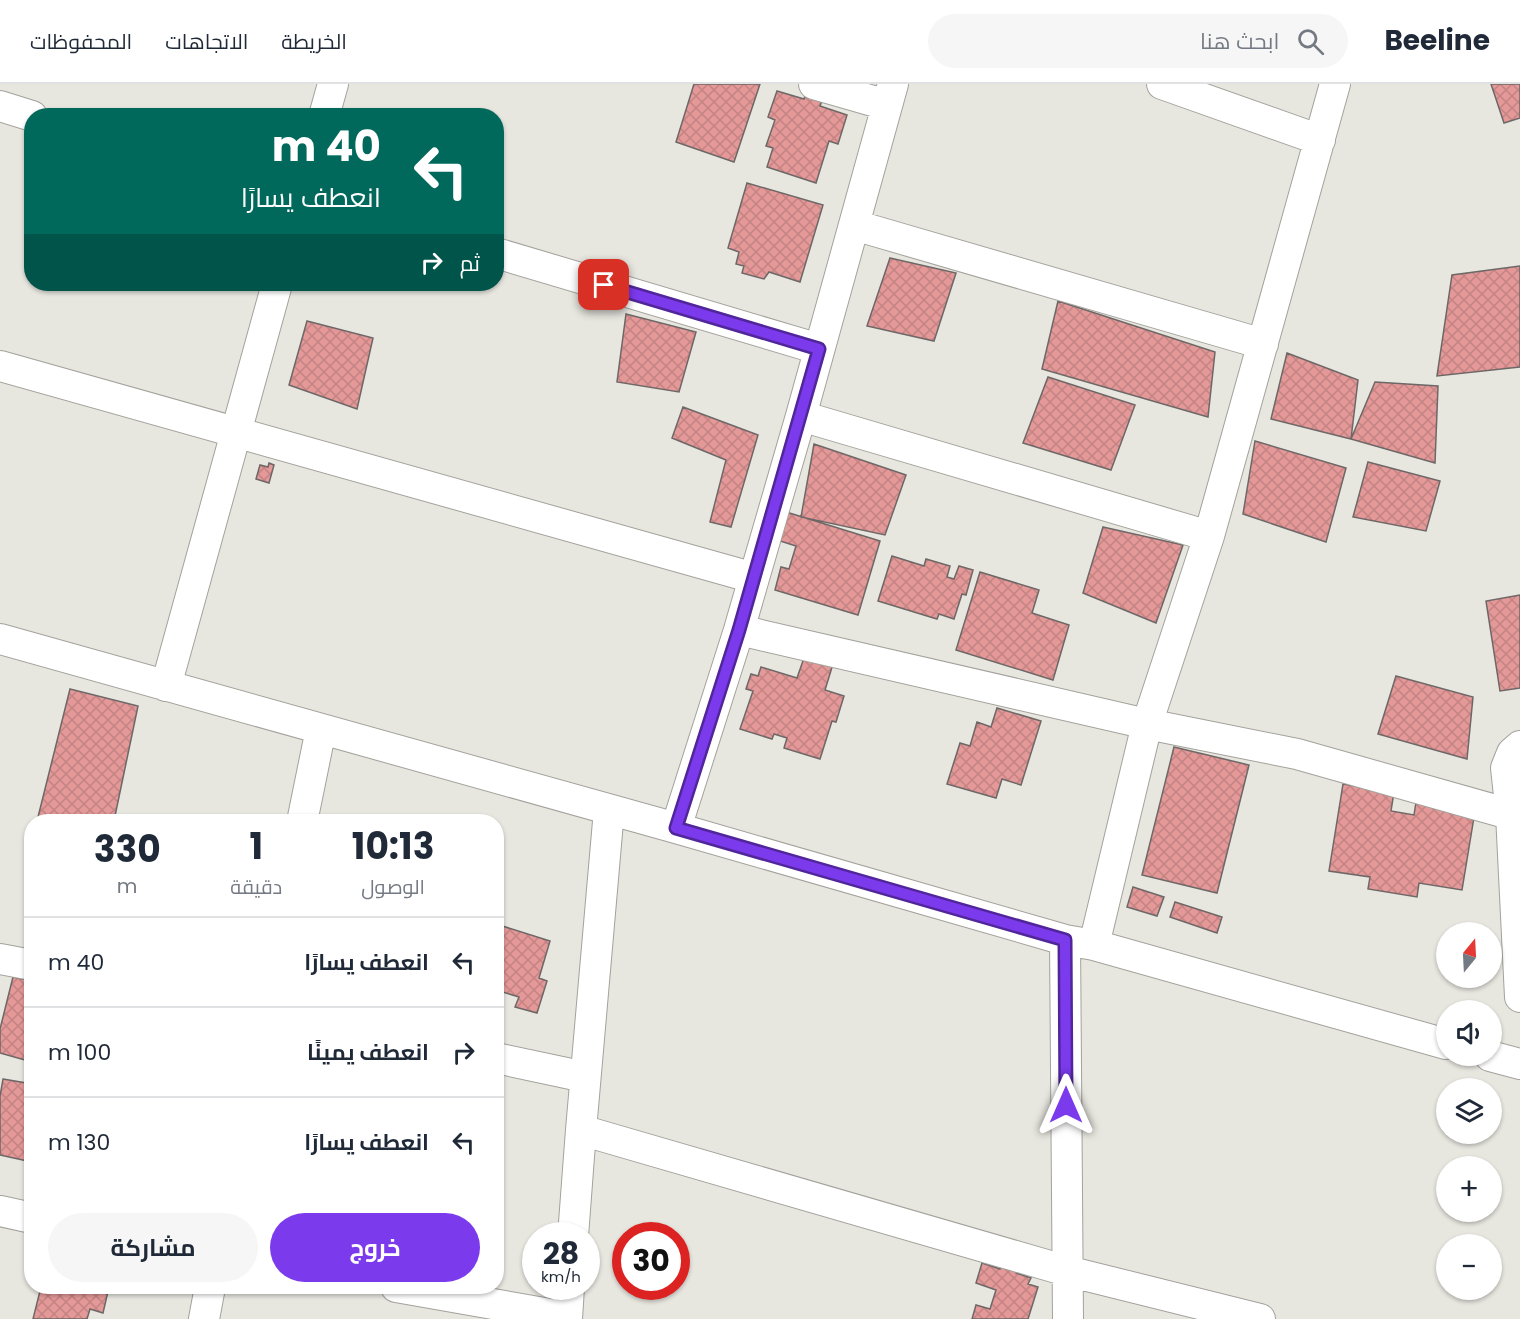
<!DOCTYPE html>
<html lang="ar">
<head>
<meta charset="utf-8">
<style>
	:root { --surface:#fff; --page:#f6f6f7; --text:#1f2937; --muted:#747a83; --line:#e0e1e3; --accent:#7c3aed }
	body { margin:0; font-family:Poppins,Cairo,sans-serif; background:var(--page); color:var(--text); direction:rtl; height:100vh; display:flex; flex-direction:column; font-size:22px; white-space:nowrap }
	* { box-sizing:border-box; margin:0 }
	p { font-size:20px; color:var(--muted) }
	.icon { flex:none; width:33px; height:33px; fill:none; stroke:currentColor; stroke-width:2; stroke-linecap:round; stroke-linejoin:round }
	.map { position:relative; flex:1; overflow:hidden; direction:ltr }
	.sheet { position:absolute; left:24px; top:730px; width:480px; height:480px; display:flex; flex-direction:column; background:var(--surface); border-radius:24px; box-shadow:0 2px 4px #0004; direction:rtl }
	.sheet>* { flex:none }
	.hud { position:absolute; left:24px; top:24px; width:480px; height:183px; border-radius:24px; box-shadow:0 2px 4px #0004; direction:rtl; background:#00695c; color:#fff; overflow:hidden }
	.needle { width:39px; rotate:18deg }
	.controls { position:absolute; left:1436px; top:838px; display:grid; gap:12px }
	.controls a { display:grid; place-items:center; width:66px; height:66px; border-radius:50%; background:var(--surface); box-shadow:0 2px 4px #0004; font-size:30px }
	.speed { position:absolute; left:522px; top:1138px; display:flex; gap:12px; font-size:30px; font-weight:700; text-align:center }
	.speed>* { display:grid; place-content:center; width:78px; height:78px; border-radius:50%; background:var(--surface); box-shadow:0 2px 4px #0004; line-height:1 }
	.speed small { font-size:15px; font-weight:400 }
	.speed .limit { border:9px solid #d22; background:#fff; color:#111 }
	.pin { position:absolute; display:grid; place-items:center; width:51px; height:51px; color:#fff; margin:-26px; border-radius:12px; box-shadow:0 3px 9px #0006 }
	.me { position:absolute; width:66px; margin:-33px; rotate:0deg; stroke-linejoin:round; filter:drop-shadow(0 0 4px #0008) }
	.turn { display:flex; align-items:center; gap:21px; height:126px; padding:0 24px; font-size:27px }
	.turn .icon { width:78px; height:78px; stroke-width:2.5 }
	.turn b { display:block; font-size:42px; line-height:51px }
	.then { display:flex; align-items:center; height:57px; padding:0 24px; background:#0003; gap:12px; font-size:22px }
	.eta { display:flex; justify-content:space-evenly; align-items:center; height:102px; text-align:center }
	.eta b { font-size:36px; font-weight:700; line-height:42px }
	.action { display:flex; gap:12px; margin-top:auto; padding:12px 24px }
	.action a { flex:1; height:69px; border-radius:36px; background:var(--accent); color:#fff; font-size:24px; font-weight:700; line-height:69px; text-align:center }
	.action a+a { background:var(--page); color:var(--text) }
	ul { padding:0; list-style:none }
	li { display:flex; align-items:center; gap:18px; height:90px; padding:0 24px; border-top:2px solid var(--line) }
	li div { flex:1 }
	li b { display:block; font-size:22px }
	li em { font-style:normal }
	header { display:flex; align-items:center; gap:36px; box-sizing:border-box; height:84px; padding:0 30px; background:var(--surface); border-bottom:2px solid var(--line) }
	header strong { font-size:28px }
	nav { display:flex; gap:33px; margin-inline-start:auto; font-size:21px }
	.search { width:420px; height:54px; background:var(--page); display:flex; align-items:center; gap:15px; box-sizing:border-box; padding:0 21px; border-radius:33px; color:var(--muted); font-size:22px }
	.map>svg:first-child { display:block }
</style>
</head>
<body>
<header>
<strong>Beeline</strong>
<div class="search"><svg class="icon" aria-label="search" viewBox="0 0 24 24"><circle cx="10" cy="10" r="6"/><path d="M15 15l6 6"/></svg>ابحث هنا</div>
<nav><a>الخريطة</a><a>الاتجاهات</a><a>المحفوظات</a></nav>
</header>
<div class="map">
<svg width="1520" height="1235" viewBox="0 0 1520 1235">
	<defs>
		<pattern id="building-cross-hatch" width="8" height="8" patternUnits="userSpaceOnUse" patternTransform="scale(1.5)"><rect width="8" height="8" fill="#e49998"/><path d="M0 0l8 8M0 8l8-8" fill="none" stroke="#c38382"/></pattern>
	</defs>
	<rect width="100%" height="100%" fill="#e7e6df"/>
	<path fill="url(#building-cross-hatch)" stroke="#6e6767" stroke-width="1.5" d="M694,0H760L734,78L676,58Z
		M1491,0H1520V34L1504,39Z
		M777,7L804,15L806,9L823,14L820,22L847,31L838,60L829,57L816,99L767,83L773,64L766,62L775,36L768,33Z
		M747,99L823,121L800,198L769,188L764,195L742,189L744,182L736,180L739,168L728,164Z
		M890,174L956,189L934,257L867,242Z
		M1520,182V283L1437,292L1452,191Z
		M1058,217L1215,268L1208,333L1042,285Z
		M626,230L696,248L679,308L617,298Z
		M307,237L373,254L357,325L289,301Z
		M1287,269L1358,296L1351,355L1271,335Z
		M1048,293L1135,321L1111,386L1023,359Z
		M1375,298L1438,302L1435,379L1351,355Z
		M683,323L758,351L731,443L710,438L726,376L672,354Z
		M1255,357L1346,384L1326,458L1243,430Z
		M814,360L906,391L885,451L801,433Z
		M1368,378L1440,397L1426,447L1353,433Z
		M269,379L274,381L269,399L256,395L260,381L268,383Z
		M783,427L880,457L858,531L775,506L781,483L789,485L796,462L774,455Z
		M1103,443L1183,461L1156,539L1083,509Z
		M892,472L924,482L926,475L950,482L947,493L954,495L959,482L973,486L966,511L962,510L954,535L939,530L937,535L878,517Z
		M980,488L1039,506L1032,529L1069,541L1053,596L956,566Z
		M1520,511V604L1500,607L1486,517Z
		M805,571L833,580L825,606L844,612L836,638L832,637L820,675L784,664L787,654L774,650L772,655L740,645L753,607L746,605L751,590L758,592L761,583L797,594Z
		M1396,592L1473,613L1467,675L1378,650Z
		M70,605L138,622L115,732L38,733Z
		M997,624L1041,637L1021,701L1002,695L996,714L947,700L960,659L970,662L977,638L991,643Z
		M1174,663L1249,681L1217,809L1142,791Z
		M1343,700L1394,708L1391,727L1414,731L1417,712L1476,721L1462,806L1419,799L1417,813L1368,805L1370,793L1329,787Z
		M1133,803L1164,813L1157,832L1127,823Z
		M1175,818L1222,833L1217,849L1170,833Z
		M496,840L550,857L539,894L547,897L537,929L515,923L519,913L496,906Z
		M13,893L32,897V978L0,969V945Z
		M3,995L32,1000V1078L0,1071V1012Z
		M982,1179L1000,1185L1002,1179L1017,1183L1016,1189L1031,1194L1028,1200L1038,1203L1028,1235H972L976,1221L990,1225L996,1206L976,1199Z
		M41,1203H109L103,1229L90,1225L87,1235H33Z"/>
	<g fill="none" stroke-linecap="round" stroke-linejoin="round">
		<g stroke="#a3a29c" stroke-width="32">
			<path id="minor" d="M814,0L887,21
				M1162,0L1320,56
				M0,22L32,32
				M324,32L333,0
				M854,141L1263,260
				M496,169L819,265
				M0,282L754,494
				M801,332L1209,452
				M739,546L1147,640L1297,670L1520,733
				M0,555L676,744L1065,856L1094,861L1446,960
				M166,602L277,200
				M1520,662L1512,669L1506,684L1511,730L1520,913
				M302,738L321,645
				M676,744L739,546L801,332L893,0
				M1065,856L1068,1235
				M1094,861L1147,640L1209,452L1335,0
				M0,875L32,881
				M1490,972L1520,980
				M496,974L585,993
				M581,1046L1067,1187L1260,1235
				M0,1127L32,1134
				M573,1152L581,1046L609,726
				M396,1203L567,1233
				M204,1235L210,1203
				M567,1235L569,1203"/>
		</g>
		<use href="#minor" stroke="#fff" stroke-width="30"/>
	</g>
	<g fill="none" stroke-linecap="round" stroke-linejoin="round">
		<g stroke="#51269a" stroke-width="15">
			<path id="route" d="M604,201L819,265L739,546L676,744L1065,856L1066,1021"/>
		</g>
		<use href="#route" stroke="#7c3aed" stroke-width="10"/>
	</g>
</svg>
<div class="controls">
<a><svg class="needle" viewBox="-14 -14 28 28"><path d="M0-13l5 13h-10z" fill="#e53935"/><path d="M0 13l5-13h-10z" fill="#747a83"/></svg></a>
<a><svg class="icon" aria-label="sound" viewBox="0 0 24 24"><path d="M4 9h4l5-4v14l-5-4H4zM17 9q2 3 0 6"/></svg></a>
<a><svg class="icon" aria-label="layers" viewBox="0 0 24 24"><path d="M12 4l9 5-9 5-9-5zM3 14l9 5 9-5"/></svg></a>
<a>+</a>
<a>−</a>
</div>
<div class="speed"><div>28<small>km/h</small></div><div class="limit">30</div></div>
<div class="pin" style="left:604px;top:201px;background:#d93025"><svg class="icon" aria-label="arrive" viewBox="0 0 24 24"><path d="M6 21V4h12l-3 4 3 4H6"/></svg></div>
<svg class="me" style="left:1066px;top:1021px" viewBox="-20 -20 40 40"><path d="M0-17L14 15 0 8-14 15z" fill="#7c3aed" stroke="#fff" stroke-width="4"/></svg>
<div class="hud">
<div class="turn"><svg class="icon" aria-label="left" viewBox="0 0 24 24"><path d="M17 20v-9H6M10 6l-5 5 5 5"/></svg><div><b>40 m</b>انعطف يسارًا</div></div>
<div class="then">ثم<svg class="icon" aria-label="right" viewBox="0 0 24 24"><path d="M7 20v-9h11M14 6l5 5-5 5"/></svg></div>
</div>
<section class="sheet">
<div class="eta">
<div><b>10:13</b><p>الوصول</p></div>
<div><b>1</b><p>دقيقة</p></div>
<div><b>330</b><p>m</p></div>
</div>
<ul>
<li><svg class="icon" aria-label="left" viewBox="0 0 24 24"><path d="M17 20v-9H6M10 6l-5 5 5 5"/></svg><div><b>انعطف يسارًا</b></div><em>40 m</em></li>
<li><svg class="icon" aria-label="right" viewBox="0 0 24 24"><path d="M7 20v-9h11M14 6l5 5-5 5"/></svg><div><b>انعطف يمينًا</b></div><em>100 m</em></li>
<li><svg class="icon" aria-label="left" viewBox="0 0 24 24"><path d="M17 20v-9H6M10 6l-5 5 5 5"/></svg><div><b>انعطف يسارًا</b></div><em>130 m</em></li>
</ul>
<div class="action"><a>خروج</a><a>مشاركة</a></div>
</section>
</div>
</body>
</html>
